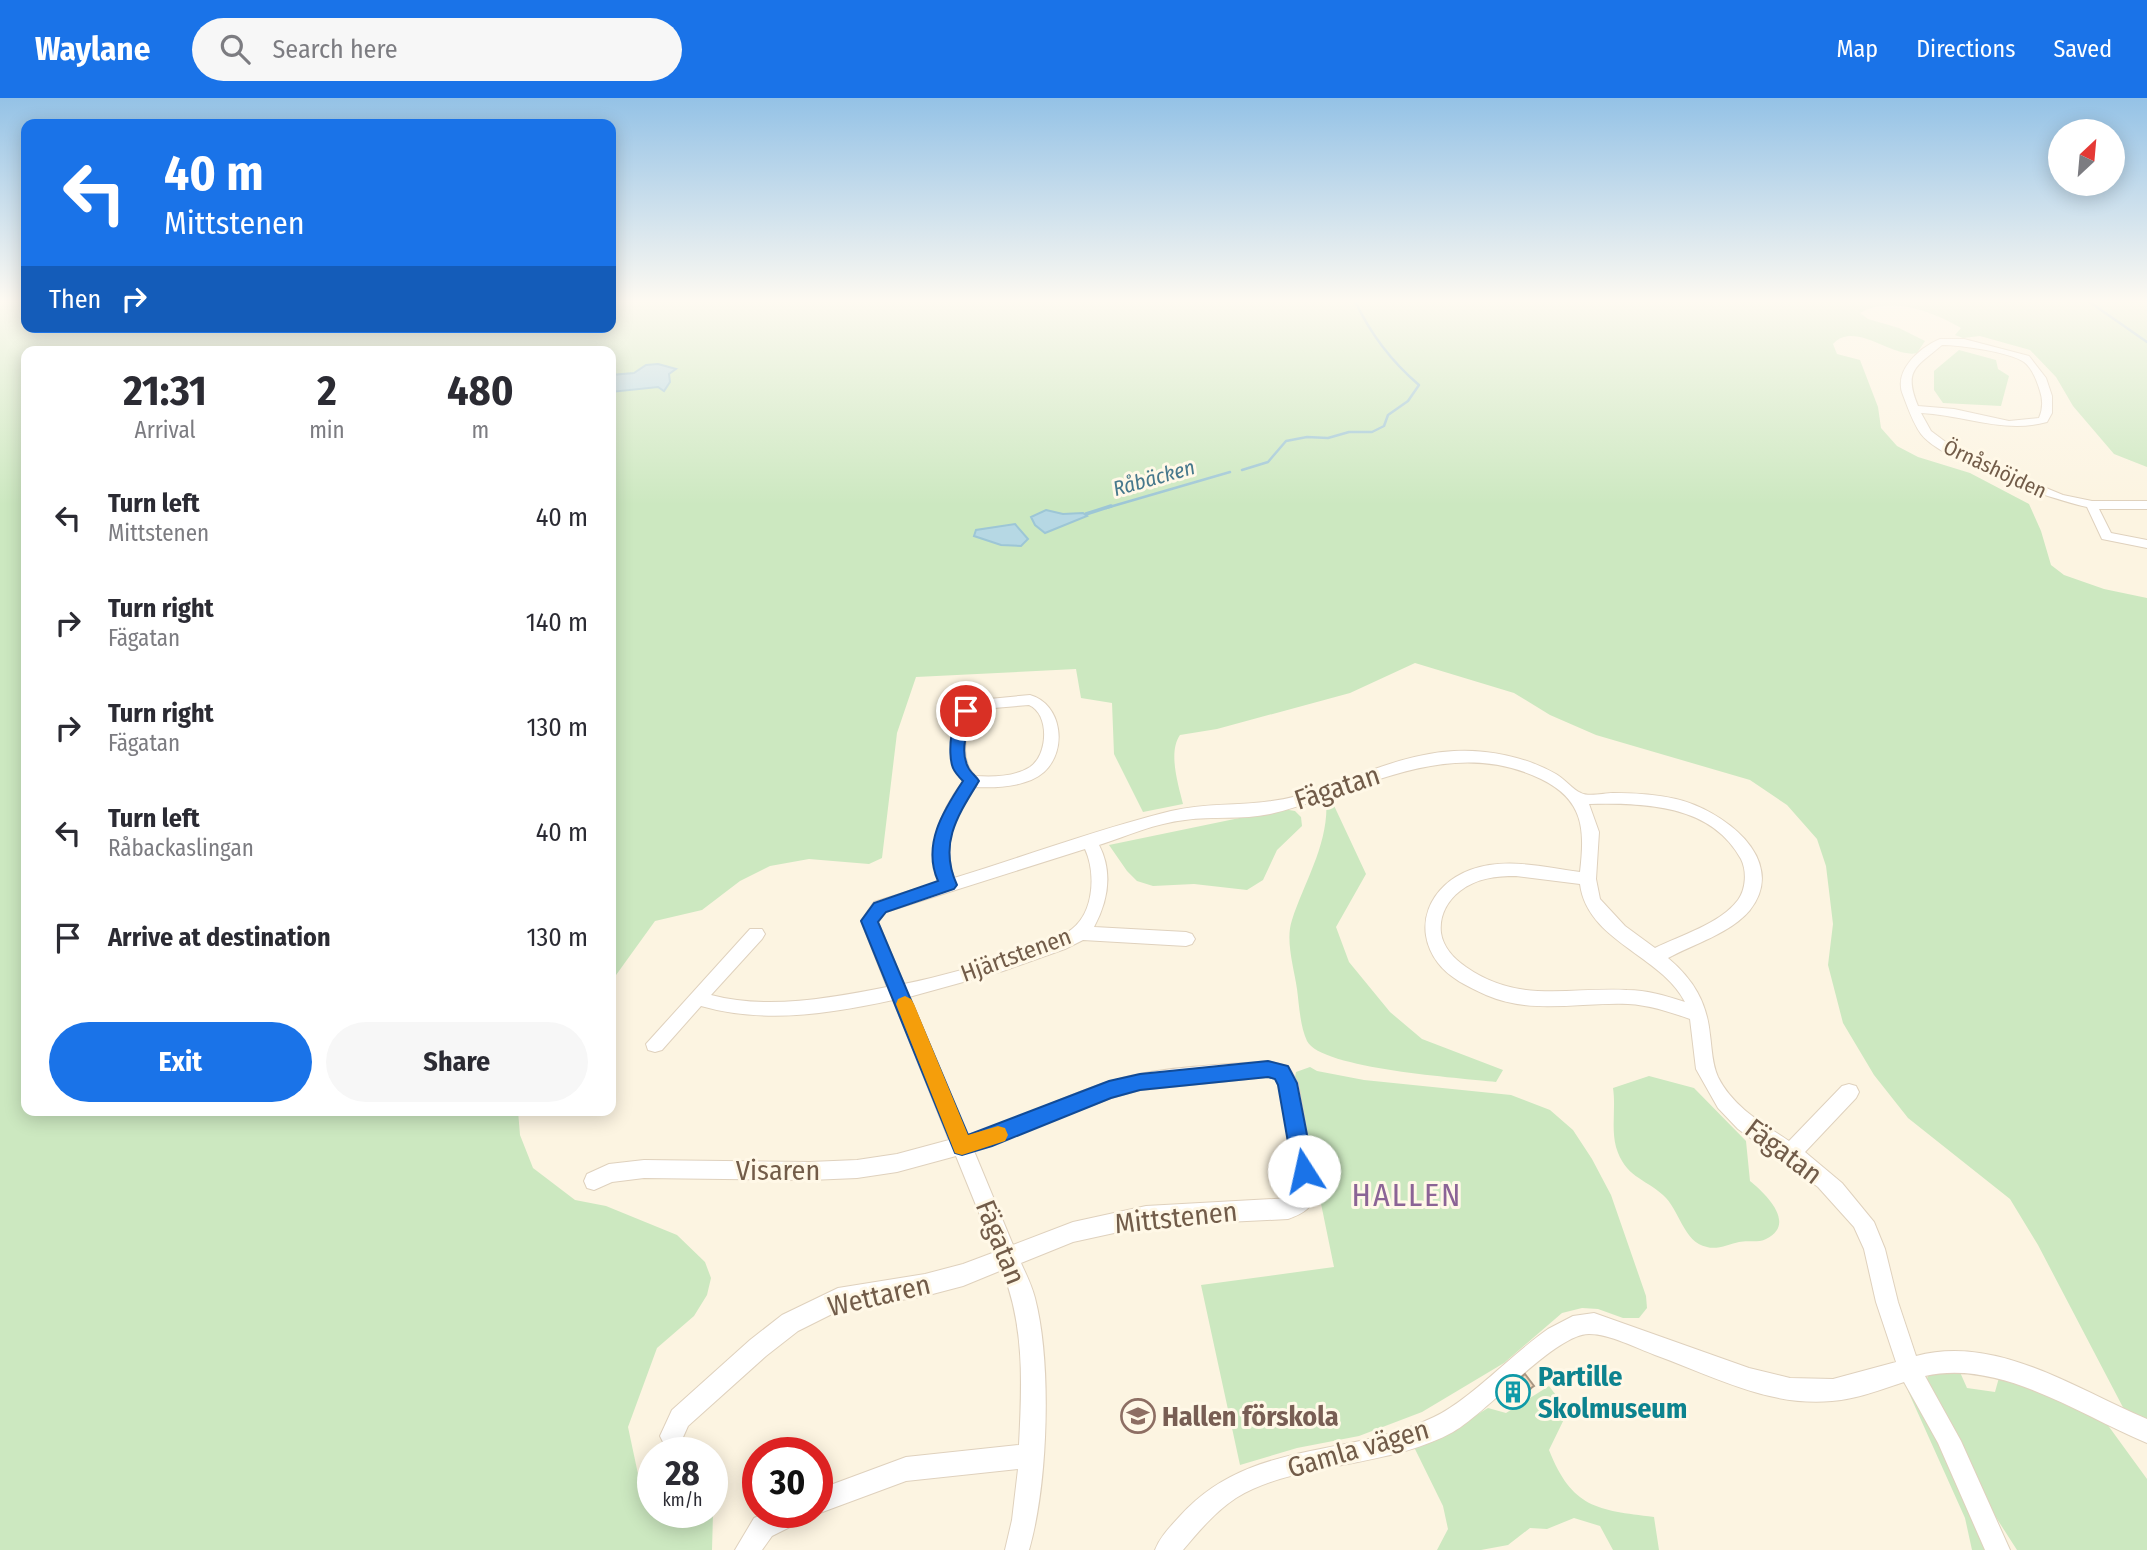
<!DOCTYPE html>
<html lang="en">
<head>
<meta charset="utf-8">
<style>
	:root { --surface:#fff; --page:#f7f7f7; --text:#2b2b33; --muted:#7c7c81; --accent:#1a73e8 }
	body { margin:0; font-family:"Fira Sans Condensed",sans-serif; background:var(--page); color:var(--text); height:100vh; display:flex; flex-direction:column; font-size:26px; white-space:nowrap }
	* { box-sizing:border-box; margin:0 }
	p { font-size:23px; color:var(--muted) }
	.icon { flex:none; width:38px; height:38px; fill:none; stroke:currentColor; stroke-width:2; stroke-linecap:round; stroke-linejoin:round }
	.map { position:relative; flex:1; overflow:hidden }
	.drawer { position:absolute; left:21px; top:248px; width:595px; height:770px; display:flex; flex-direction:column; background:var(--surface); border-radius:14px; box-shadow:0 4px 18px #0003 }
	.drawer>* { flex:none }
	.guide { position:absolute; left:21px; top:21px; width:595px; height:214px; border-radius:14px; box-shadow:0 4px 18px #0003; background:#1a73e8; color:#fff; overflow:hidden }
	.needle { width:46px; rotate:26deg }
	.fabs { position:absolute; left:2048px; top:21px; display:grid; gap:14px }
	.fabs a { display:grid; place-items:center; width:77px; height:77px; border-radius:50%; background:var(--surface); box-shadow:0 4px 18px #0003; font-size:35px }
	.speed { position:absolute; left:637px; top:1339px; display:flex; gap:14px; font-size:35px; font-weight:700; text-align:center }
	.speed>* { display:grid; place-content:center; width:91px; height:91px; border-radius:50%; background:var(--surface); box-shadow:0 4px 18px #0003; line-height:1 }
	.speed small { font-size:18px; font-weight:400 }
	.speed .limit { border:10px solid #d22; background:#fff; color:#111 }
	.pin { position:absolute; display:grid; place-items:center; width:60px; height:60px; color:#fff; margin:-30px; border:4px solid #fff; border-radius:50%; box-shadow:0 2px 7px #0007 }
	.me { position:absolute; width:77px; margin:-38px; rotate:350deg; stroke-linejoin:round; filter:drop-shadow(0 0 5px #0008) }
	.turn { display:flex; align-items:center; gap:24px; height:147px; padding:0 28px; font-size:32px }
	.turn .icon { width:91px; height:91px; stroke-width:2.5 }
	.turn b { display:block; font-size:49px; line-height:60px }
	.then { display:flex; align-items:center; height:66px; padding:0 28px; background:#0003; gap:14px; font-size:26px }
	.eta { display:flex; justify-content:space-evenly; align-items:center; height:119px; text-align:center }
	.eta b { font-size:42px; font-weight:700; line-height:49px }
	.button { display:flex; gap:14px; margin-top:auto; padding:14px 28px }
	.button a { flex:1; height:80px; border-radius:42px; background:var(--accent); color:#fff; font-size:28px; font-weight:700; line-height:80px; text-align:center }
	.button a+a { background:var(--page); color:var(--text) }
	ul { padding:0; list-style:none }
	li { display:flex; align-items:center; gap:21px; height:105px; padding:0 28px }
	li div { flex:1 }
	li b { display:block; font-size:26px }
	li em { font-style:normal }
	header { display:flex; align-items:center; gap:42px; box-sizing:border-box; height:98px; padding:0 35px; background:var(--accent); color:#fff }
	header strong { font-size:33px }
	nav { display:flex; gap:38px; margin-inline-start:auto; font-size:24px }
	.search { width:490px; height:63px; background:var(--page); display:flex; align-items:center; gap:18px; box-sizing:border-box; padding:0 24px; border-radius:38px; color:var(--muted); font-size:26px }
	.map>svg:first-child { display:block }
</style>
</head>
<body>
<header>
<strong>Waylane</strong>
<div class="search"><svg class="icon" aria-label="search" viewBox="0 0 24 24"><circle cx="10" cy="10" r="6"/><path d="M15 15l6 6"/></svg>Search here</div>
<nav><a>Map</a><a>Directions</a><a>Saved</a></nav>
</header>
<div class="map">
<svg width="2147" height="1452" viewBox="0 0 2147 1452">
	<rect width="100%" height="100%" fill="#fcf4e1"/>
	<path fill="#cce8c0" d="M0,203H26V229H611V203H2147V369L2114,356L2073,308L2056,279L2030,252L1980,238L1963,240L1955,237L1961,230C1932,213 1890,198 1860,215L1868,221L1899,230L1925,243L1917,255C1893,261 1855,222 1833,246L1837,256L1860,262L1878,309L1881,330L1897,348L1918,359L1970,375L2029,406L2041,433L2051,467L2064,477L2104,491L2147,500V1326L2127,1317L2038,1147L2010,1101L1908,1020L1874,977L1843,925L1828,867L1833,826L1826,768L1817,741L1787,707L1750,682L1596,637L1550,617L1514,595L1415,565L1350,595L1217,631L1180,637C1168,654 1178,686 1183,706L1143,714L1114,656L1112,605L1081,600L1076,571L916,579L897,635L882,760L869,766L809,761L770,768L740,783L702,812L655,823L611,884V254H26V1013H518L520,1037L533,1070L575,1102L606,1108L677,1137L705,1164L711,1180L707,1197L694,1218L657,1250L628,1329L638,1376L653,1377V1414L713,1416L712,1452H0Z
		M1959,252L1996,262L1998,271L2009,278L2001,308L1943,305L1934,292V273Z
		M1330,699L1366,776L1336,829L1349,864L1390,914L1422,941L1503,972L1496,984C1462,980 1321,971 1307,943C1300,928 1299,906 1297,891C1294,870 1285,842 1292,822C1305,782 1330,744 1326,700Z
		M1283,711L1295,713L1301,719L1302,728L1277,752L1263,782L1247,792L1194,786L1153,788L1137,783L1127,773L1109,747Z
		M1310,969L1317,973L1364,982L1511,997L1550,1012L1573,1032L1592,1061L1611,1097L1646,1198L1647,1210L1639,1220H1623L1598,1211L1582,1210L1562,1215L1504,1265L1422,1314L1359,1338L1297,1350L1240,1367L1201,1187L1334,1169L1295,979L1296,974Z
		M1649,978L1694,990L1746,1043L1750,1083C1766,1096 1797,1126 1766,1141C1759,1145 1747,1142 1739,1144C1730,1146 1717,1152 1707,1149C1683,1144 1680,1112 1663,1097C1644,1080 1625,1079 1616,1049C1611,1030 1616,1010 1613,990Z
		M1959,1272L1967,1290L1995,1294L2000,1276L2107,1326L2147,1381V1452H2017L1990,1410L1931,1294L1927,1280L1930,1275Z
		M1549,1288L1568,1313L1549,1352C1572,1410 1597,1412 1654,1419L1659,1452H1613L1600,1428L1574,1420L1547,1431L1530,1430L1508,1447L1481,1452H1437L1448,1431L1443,1408L1413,1347L1455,1330L1488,1310L1506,1315Z
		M1908,1293L1914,1294L1988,1452H1972L1965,1420Z"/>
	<path fill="#b6d8e4" stroke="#9dc6d6" stroke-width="2" d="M658,266L676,271L669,276L670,284L664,293L658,289L611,294V277L634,275L646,267Z
		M1046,412L1063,416L1083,415L1087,418L1045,435L1035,427L1031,419Z
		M1015,426L1028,441L1021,448L1001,447L974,438L976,432Z"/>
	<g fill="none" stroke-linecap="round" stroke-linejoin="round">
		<path stroke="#9dc6d6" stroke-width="2.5" d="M2088,203L2147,244
			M1242,372L1268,364L1286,343L1307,339L1328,340L1349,334H1372L1384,328L1388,317L1408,303L1419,287C1392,264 1370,235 1355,203
			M1106,410L1230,374"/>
		<path stroke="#9dc6d6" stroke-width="3.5" d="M1086,416L1111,408"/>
		<g stroke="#dfd1bd" stroke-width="2">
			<path id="street" d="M1940,241H1964L2029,258L2046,280L2052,298V315L2047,324C2004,336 1964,317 1921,315L1931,333L1959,354L2063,397L2092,403H2147V411H2099L2111,435L2147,442V450L2102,441L2087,409C2053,402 1941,363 1921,336C1913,325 1908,310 1903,297C1893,273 1919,250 1940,241ZM1942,247C1960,247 2010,254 2024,264C2032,270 2037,283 2040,293C2043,302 2043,311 2039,320L2009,323L1954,311L1918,308C1903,272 1916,269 1942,247Z
				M1030,597C1062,606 1068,652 1044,674C1027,689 996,690 975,689C955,715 942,747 954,780C1026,758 1098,731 1171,713C1212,703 1253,710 1297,698C1349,683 1399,656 1454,653C1488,651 1526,659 1556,676C1565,681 1573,692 1581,695C1588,699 1605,695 1613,695C1634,695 1655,696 1676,701C1720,711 1790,760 1750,812C1731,835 1694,846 1668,860C1693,881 1707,904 1710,937C1712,951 1712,966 1718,979C1733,1009 1762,1025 1789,1043L1842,988L1849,986L1856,988L1859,994L1856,1000L1805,1054L1842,1085L1874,1124L1885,1151L1898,1204L1916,1258C1996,1236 2076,1291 2147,1321V1345C2079,1317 2001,1261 1925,1278L1961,1343L2010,1452H1985L1938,1345L1904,1284C1880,1292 1857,1301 1832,1303C1769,1309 1713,1278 1655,1257C1636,1250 1610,1236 1589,1236C1555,1236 1487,1315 1453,1334C1386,1371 1296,1363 1236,1400C1215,1414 1199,1433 1183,1452H1155C1160,1439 1170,1429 1180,1418C1250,1340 1348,1361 1434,1319C1471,1301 1512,1256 1548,1231L1573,1218L1594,1215L1749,1270L1790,1280L1833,1281L1896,1264L1876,1204L1864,1151L1854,1129L1818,1089L1738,1031L1718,1010L1696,971L1690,921C1670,914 1649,907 1628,906C1580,904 1532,917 1486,897C1469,889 1449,880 1438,865C1411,829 1430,787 1470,772C1506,759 1544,769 1580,774C1585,731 1584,702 1541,681C1448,636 1360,695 1270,716C1242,722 1213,718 1185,722C1156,725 1127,738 1099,747C1113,774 1108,803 1094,829L1186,834L1192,836L1195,841L1192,846L1186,848L1083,842L1065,851L1003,873L909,899L967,1037C1016,1024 1060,999 1108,984C1159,968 1216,968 1268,963L1288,968L1298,985L1317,1093C1312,1110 1305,1115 1288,1121L1146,1128L1073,1144L1021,1165C1026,1176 1032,1188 1035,1200C1052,1266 1048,1386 1029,1452H1005L1012,1422L1018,1371L906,1383L817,1416L812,1414H817V1392L906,1359L1019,1347C1022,1288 1025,1228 1002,1172L963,1188L925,1198L840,1212L798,1233L766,1258L688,1328L680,1346L672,1350L664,1346L660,1338L672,1312L750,1242L782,1217L838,1190L925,1176L963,1166L995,1154L956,1058L897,1074L857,1080L810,1082L644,1080L612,1084L594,1092L587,1090L584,1083L587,1076L609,1066L644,1062L810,1064L857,1062L897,1056L949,1042L893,902C829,916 764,926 701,908L662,952L655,954L648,952L646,946L750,831H762L765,836L762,841L711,897C767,912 831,900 887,889L861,823L874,804L939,784C926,747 940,714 963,683C945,663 951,639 958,615L979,602ZM1029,607C1050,616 1048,657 1030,669C1014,679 993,679 975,678C959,661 966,638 971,618L982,611ZM1589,706C1644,705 1711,706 1741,761C1747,773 1746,791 1738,802C1720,826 1681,837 1655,850L1625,828L1600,801L1596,781L1599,734ZM1085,751C1096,775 1094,814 1072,831C1061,840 1046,844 1033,849C991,864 948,877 904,886L878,824L886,814ZM1516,778L1580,786C1587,843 1661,857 1685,904C1666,898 1647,892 1627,892C1568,889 1519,906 1466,869C1454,861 1443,849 1441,835C1439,818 1447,803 1460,793C1477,780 1496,778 1516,778ZM1268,979L1275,981L1279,987L1297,1093L1291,1100L1146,1108L1073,1124L1013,1147L974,1053L1111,1000L1140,992Z
				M767,1414H805L802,1423L772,1438L762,1452H735L754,1420Z"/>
		</g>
		<use href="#street" fill="#fff" fill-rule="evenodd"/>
	</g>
	<path fill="#ceb89f" d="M1534,1288L1529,1294L1509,1307L1502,1298L1507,1291Z"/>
	<path fill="#a89682" d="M1534,1288L1529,1294L1509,1307L1514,1301Z"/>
	<path fill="#f0d6b9" stroke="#a89682" stroke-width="2" d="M1525,1276L1534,1288L1514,1301L1507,1291Z"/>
	<linearGradient id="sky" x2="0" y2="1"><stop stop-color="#94c2e6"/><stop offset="0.5" stop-color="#fefaf2"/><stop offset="1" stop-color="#fefaf2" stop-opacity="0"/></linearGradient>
	<rect width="2147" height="407" fill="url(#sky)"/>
	<path fill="#1a73e8" stroke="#114b97" stroke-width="2" d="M966,608L974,613C968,630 959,652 968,669C970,674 976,678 979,683C958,717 938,746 957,787L954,791L886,814L878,824L968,1037L1109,983L1140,976L1268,963L1288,968L1297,985L1314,1073L1311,1080L1304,1083L1296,1080L1293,1073L1278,987L1275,981L1268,979L1140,992L1111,1000L992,1048L962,1057L955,1055L861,823L874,805L938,783C922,747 943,713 963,683C959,679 955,675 953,670C947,656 951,613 966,608Z"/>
	<path fill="#f59e0b" d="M905,898L911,901L914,906L968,1037L998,1028L1005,1030L1008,1037L1005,1043L962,1057L955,1055L896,906L898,901Z"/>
	<defs>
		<g id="building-ring" transform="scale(1.75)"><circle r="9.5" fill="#fff8e7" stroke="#0f9aa8" stroke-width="1.5"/><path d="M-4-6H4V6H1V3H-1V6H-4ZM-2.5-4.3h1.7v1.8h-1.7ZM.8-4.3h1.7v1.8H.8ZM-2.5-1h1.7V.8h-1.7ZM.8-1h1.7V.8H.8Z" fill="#0f9aa8"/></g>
		<g id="school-ring" transform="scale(1.75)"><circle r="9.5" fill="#fff8e7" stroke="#8d6e63" stroke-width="1.5"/><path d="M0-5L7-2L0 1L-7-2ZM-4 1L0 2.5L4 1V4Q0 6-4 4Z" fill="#8d6e63"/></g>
	</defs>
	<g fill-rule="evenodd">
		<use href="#building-ring" x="1513" y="1294"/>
		<use href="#school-ring" x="1138" y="1318"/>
	</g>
	<g text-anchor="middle" stroke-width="6" stroke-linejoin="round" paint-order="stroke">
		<g font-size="21" fill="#725c49" stroke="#fff8e7">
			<text transform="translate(1995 371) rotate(25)" y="7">Örnåshöjden</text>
		</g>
		<g font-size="21" font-style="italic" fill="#46788c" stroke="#fff8e7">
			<text transform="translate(1154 380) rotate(-16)" y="7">Råbäcken</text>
		</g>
		<g font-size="24" fill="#725c49" stroke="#fff8e7">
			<text transform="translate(1016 857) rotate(-20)" y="8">Hjärtstenen</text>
		</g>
		<g font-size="28" fill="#725c49" stroke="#fff8e7">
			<text transform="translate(1337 689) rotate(-18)" y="10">Fägatan</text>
			<text transform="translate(1784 1053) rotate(37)" y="10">Fägatan</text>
			<text x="778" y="1082">Visaren</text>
			<text transform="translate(1176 1119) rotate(-6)" y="10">Mittstenen</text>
			<text transform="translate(1001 1144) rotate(68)" y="10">Fägatan</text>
			<text transform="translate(879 1197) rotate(-13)" y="10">Wettaren</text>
			<text transform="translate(1358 1350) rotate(-16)" y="10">Gamla vägen</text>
		</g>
		<g font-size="28" font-weight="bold" fill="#0d838f" stroke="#fff8e7" text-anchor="start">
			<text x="1538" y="1288">Partille<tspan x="1538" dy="32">Skolmuseum</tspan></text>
		</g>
		<g font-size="28" font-weight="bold" fill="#785e54" stroke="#fff8e7" text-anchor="start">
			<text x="1162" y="1328">Hallen förskola</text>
		</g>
		<g font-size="32" letter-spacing="2" fill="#8b6496" stroke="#fff8e7">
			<text x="1407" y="1108">HALLEN</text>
		</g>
	</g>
</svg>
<div class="fabs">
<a><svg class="needle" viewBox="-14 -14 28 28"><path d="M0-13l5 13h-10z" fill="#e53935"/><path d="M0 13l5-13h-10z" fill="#7c7c81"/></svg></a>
</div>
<div class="speed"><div>28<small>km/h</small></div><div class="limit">30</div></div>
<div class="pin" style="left:966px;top:613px;background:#d93025"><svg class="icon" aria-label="arrive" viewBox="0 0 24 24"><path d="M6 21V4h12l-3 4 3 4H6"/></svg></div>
<svg class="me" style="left:1304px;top:1073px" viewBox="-20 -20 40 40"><circle r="19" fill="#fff"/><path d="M0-13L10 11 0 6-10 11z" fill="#1a73e8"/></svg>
<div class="guide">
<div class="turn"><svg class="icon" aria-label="left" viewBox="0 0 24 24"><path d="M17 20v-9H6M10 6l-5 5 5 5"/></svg><div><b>40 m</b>Mittstenen</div></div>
<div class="then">Then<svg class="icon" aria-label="right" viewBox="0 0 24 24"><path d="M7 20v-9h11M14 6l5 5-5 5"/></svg></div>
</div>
<section class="drawer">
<div class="eta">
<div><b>21:31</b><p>Arrival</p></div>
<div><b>2</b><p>min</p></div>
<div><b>480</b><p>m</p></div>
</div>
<ul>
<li><svg class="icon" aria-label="left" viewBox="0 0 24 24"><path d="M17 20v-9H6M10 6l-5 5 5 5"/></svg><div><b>Turn left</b><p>Mittstenen</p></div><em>40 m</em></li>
<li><svg class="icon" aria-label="right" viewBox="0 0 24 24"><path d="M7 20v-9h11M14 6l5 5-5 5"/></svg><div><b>Turn right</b><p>Fägatan</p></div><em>140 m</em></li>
<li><svg class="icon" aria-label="right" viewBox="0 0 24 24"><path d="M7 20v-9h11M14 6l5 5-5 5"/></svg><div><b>Turn right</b><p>Fägatan</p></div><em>130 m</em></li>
<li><svg class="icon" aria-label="left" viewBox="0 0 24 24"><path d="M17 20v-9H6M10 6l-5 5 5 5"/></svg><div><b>Turn left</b><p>Råbackaslingan</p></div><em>40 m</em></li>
<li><svg class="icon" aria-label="arrive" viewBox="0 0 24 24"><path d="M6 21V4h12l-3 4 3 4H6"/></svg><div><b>Arrive at destination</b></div><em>130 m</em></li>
</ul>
<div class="button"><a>Exit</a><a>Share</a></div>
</section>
</div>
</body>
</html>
